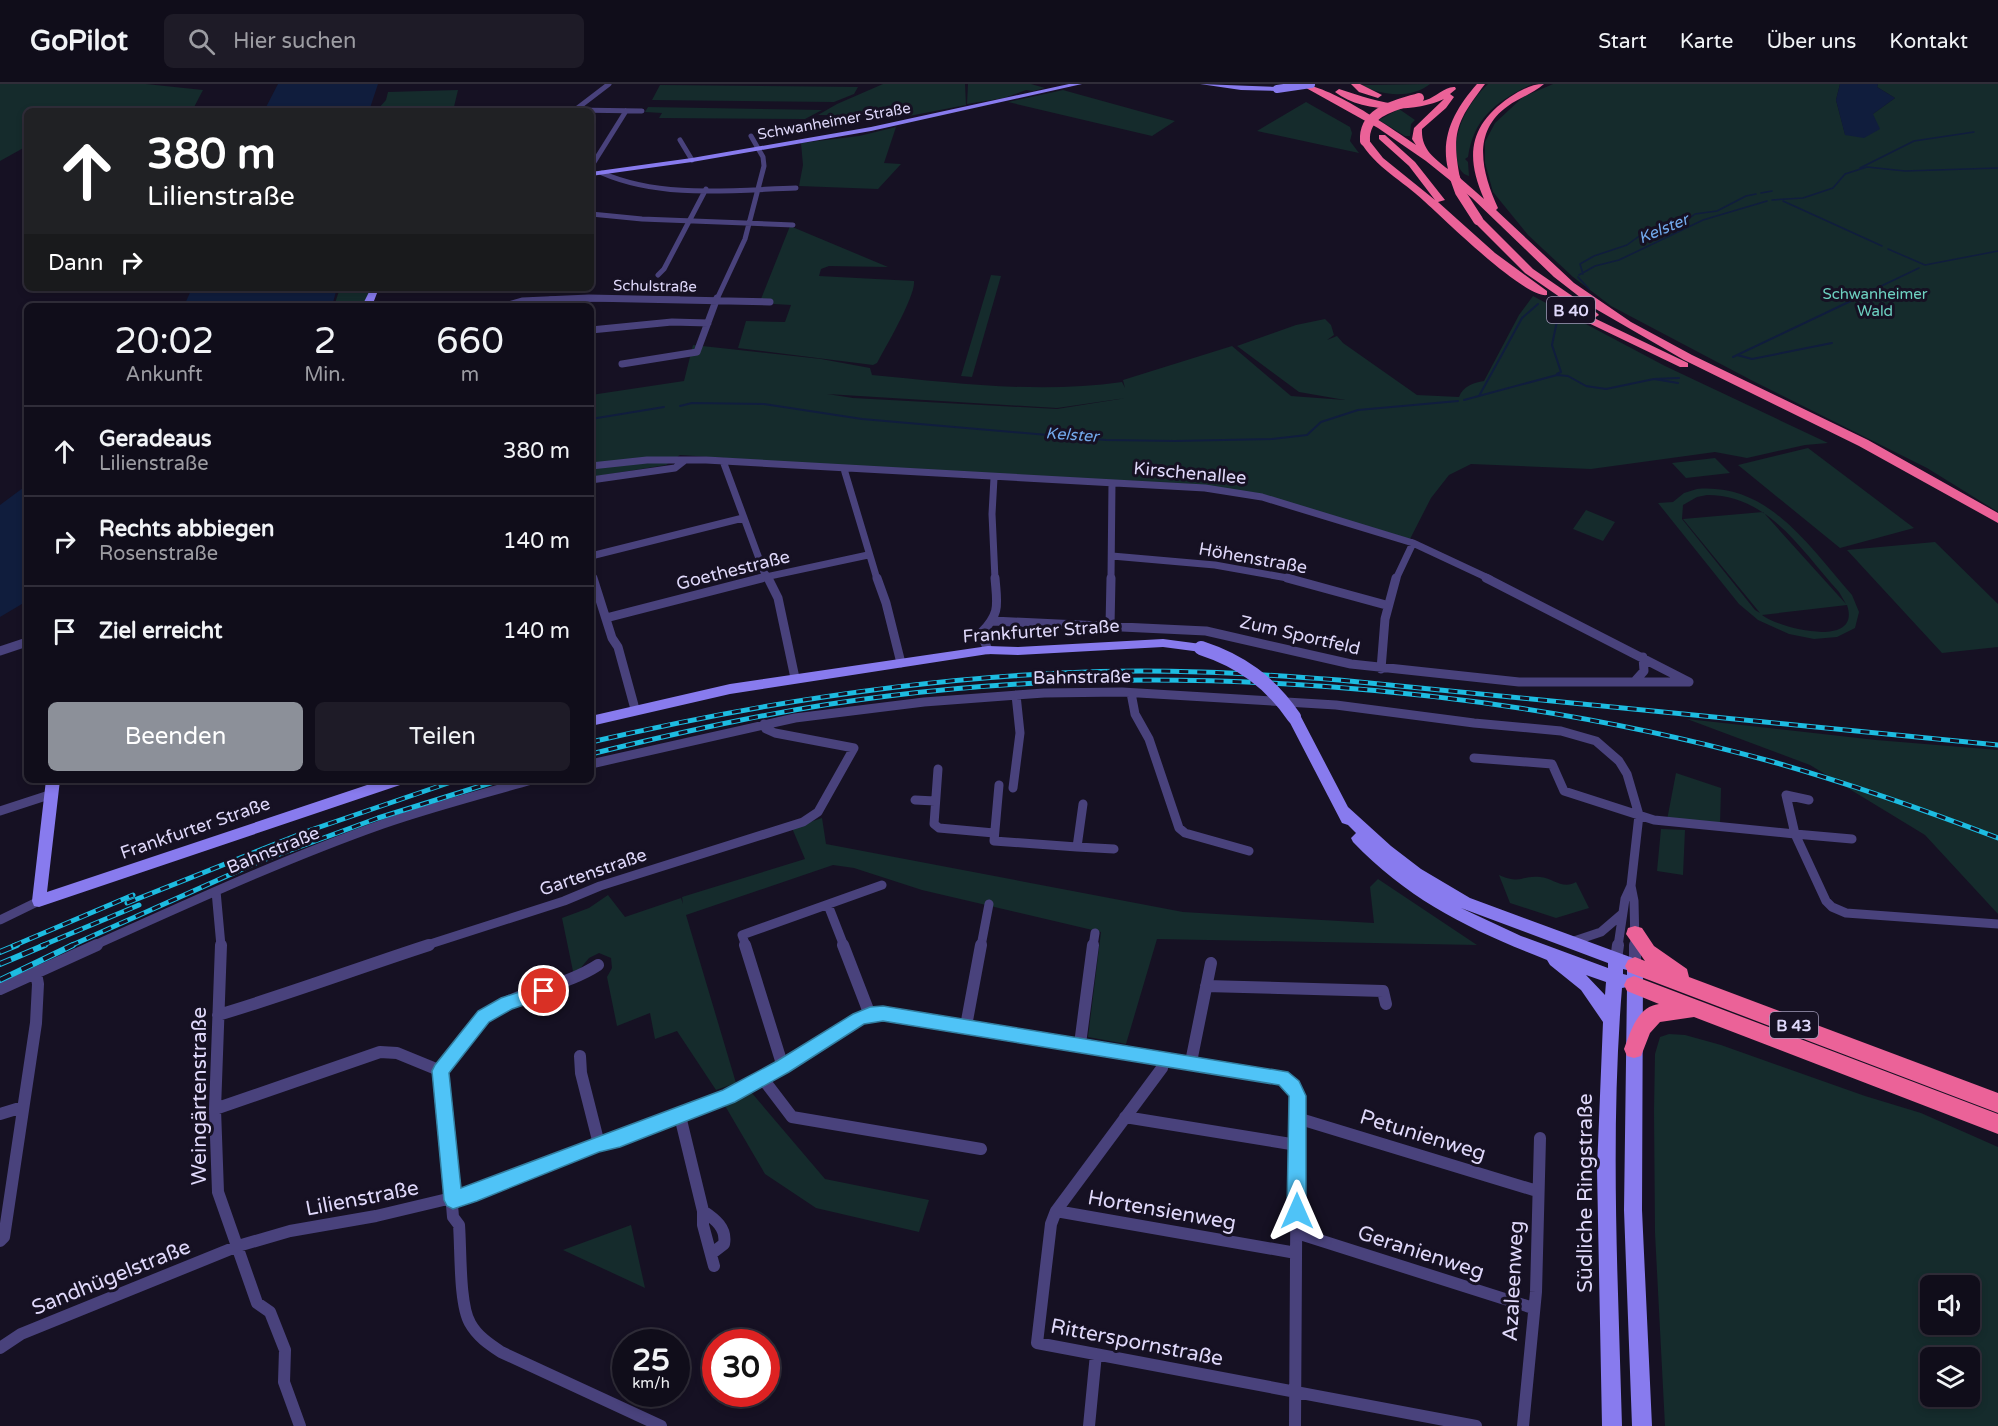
<!DOCTYPE html>
<html lang="de">
<head>
<meta charset="utf-8">
<style>
	:root { --surface:#100d1a; --page:#1e1b27; --text:#f1f3f6; --muted:#9c9ca2; --line:#302d39; --accent:#8c9099 }
	body { margin:0; font-family:"Varela Round",sans-serif; background:var(--page); color:var(--text); height:100vh; display:flex; flex-direction:column; font-size:22px; white-space:nowrap }
	* { box-sizing:border-box; margin:0 }
	p { font-size:20px; color:var(--muted) }
	.icon { flex:none; width:33px; height:33px; fill:none; stroke:currentColor; stroke-width:2; stroke-linecap:round; stroke-linejoin:round }
	.map { position:relative; flex:1; overflow:hidden }
	.side { position:absolute; left:24px; top:219px; width:570px; height:480px; display:flex; flex-direction:column; background:var(--surface); border-radius:9px; box-shadow:0 3px 9px #0003,0 0 0 2px var(--line) }
	.side>* { flex:none }
	.top-card { position:absolute; left:24px; top:24px; width:570px; height:183px; border-radius:9px; box-shadow:0 3px 9px #0003,0 0 0 2px var(--line); background:#202124; color:#fff; overflow:hidden }
	.tools { position:absolute; left:1920px; top:1191px; display:grid; gap:12px }
	.tools a { display:grid; place-items:center; width:60px; height:60px; border-radius:9px; background:var(--surface); box-shadow:0 3px 9px #0003,0 0 0 2px var(--line); font-size:30px }
	.speed { position:absolute; left:612px; top:1245px; display:flex; gap:12px; font-size:30px; font-weight:700; text-align:center }
	.speed>* { display:grid; place-content:center; width:78px; height:78px; border-radius:50%; background:var(--surface); box-shadow:0 3px 9px #0003,0 0 0 2px var(--line); line-height:1 }
	.speed small { font-size:15px; font-weight:400 }
	.speed .limit { border:9px solid #d22; background:#fff; color:#111 }
	.pin { position:absolute; display:grid; place-items:center; width:51px; height:51px; color:#fff; margin:-26px; border:3px solid #fff; border-radius:50%; box-shadow:0 2px 6px #0007 }
	.me { position:absolute; width:66px; margin:-33px; rotate:0deg; stroke-linejoin:round; filter:drop-shadow(0 0 4px #0008) }
	.turn { display:flex; align-items:center; gap:21px; height:126px; padding:0 24px; font-size:27px }
	.turn .icon { width:78px; height:78px; stroke-width:2.5 }
	.turn b { display:block; font-size:42px; line-height:51px }
	.then { display:flex; align-items:center; height:57px; padding:0 24px; background:#0003; gap:12px; font-size:22px }
	.eta { display:flex; justify-content:space-evenly; align-items:center; height:102px; text-align:center }
	.eta b { font-size:36px; font-weight:600; line-height:42px }
	.primary-button { display:flex; gap:12px; margin-top:auto; padding:12px 24px }
	.primary-button a { flex:1; height:69px; border-radius:9px; background:var(--accent); color:#fff; font-size:24px; font-weight:600; line-height:69px; text-align:center }
	.primary-button a+a { background:var(--page); color:var(--text) }
	ul { padding:0; list-style:none }
	li { display:flex; align-items:center; gap:18px; height:90px; padding:0 24px; border-top:2px solid var(--line) }
	li div { flex:1 }
	li b { display:block; font-size:22px }
	li em { font-style:normal }
	header { display:flex; align-items:center; gap:36px; box-sizing:border-box; height:84px; padding:0 30px; background:var(--surface); border-bottom:2px solid var(--line) }
	header strong { font-size:28px }
	nav { display:flex; gap:33px; margin-inline-start:auto; font-size:21px }
	.search { width:420px; height:54px; background:var(--page); display:flex; align-items:center; gap:15px; box-sizing:border-box; padding:0 21px; border-radius:9px; color:var(--muted); font-size:22px }
	.map>svg:first-child { display:block }
</style>
</head>
<body>
<header>
<strong>GoPilot</strong>
<div class="search"><svg class="icon" aria-label="search" viewBox="0 0 24 24"><circle cx="10" cy="10" r="6"/><path d="M15 15l6 6"/></svg>Hier suchen</div>
<nav><a>Start</a><a>Karte</a><a>Über uns</a><a>Kontakt</a></nav>
</header>
<div class="map">
<svg width="1998" height="1342" viewBox="0 0 1998 1342">
	<rect width="100%" height="100%" fill="#161123"/>
	<path fill="#152b2c" fill-rule="evenodd" d="M0,0H146L203,6L192,27H27V62L0,77Z
		M883,0H965L966,21L909,32L818,31L837,20Z
		M968,0H1031L1045,4L1033,7L1026,6L1004,14L967,20Z
		M1430,0C1411,15 1382,12 1361,1Z
		M1488,0H1532C1497,17 1474,33 1468,73L1465,75L1468,78L1469,92C1461,90 1458,83 1457,75C1452,48 1468,19 1488,0Z
		M1553,0H1840L1836,16L1845,50L1895,14L1877,3L1878,0H1998V428L1927,384L1751,296L1611,222L1573,193L1528,151L1493,108L1485,79V58L1495,39L1523,13Z
		M660,1L858,3L854,10L834,18L652,16Z
		M458,6L453,27H379L378,25L386,16L388,8Z
		M1063,6L1070,8L1175,37L1152,52L1008,18Z
		M1306,18L1350,43L1352,49L1350,57L1359,69L1257,47Z
		M648,23L822,26L805,35L659,34L662,29L645,28Z
		M1399,25L1415,36L1411,40L1410,52H1405L1379,36Z
		M896,43L884,79L901,80L878,105L799,102L803,81L801,59L859,52Z
		M790,142L888,183L829,182L821,185L819,192L914,197C916,211 885,264 877,279L873,281L738,264L746,237L785,238L791,221L774,220L761,215Z
		M991,191L1001,192L972,293L961,292Z
		M340,204H365L364,207L371,208L364,222H334Z
		M1533,212L1665,282L1828,359L1805,361L1747,374L1715,368L1591,385L1471,380L1449,391L1431,414L1410,455L1257,409L680,371L666,381L591,393V311L684,297L693,261L821,275L870,284L872,291C955,299 1039,310 1122,298L1125,304L1123,296L1232,262L1291,312L1345,316L1299,308L1237,262L1296,241L1325,235L1331,241L1334,251L1327,256L1337,252L1343,259L1417,311L1459,313C1463,302 1473,299 1484,297L1519,231ZM827,310L1057,324L1126,314L1057,325L853,314Z
		M1808,364L1914,444L1840,464L1738,381Z
		M1715,374L1730,389L1686,394L1672,379Z
		M1697,405C1770,399 1809,463 1852,511L1859,528L1855,544L1837,553L1814,555L1789,550L1758,536L1739,520L1658,419L1673,418L1684,409ZM1707,411C1769,411 1801,466 1839,508L1846,520L1763,428L1683,435L1760,529L1755,526L1682,435L1683,421L1697,413ZM1847,521C1862,565 1780,545 1762,531Z
		M1586,426L1615,438L1603,457L1573,445Z
		M1935,458L1998,520V563L1942,569L1847,466Z
		M1687,635L1876,656L1998,666V830L1925,751L1810,681Z
		M1676,689L1721,704L1720,741L1667,736Z
		M822,734L826,760L1183,828L1374,839L1370,803L1378,795L1477,861L1157,855L1126,960L1088,953L1101,848L922,806L854,784L833,781L686,831L736,999L716,1006L677,947L655,955L650,929L617,942L607,893L612,884L611,874L599,869L589,874L574,892L562,834L589,824L608,811L625,833L681,814L683,820L682,813L805,775L792,744Z
		M1661,745L1685,746L1683,791L1657,787Z
		M1499,791C1522,801 1521,791 1540,793C1553,794 1563,806 1576,798L1589,824L1556,834L1510,819Z
		M1669,950L1685,951L1721,961L1865,1012L1921,1029L1998,1063V1342H1665L1655,1149L1654,1027L1655,970L1660,953ZM1930,1202H1970V1240H1930ZM1930,1274H1970V1312H1930Z
		M751,1008L825,1095L929,1116L919,1148L816,1124L765,1090L724,1020Z
		M631,1141L645,1204L563,1166Z"/>
	<path fill="#101d3d" d="M278,0H378L369,27H264Z
		M1840,0H1878L1877,3L1895,14L1873,30L1880,45L1864,54L1845,51L1836,16Z
		M192,204H337L332,222H184Z
		M27,401V517L0,533V421Z"/>
	<g fill="none" stroke-linecap="round" stroke-linejoin="round">
		<path stroke="#101d3d" stroke-width="1.5" d="M1860,84L1914,57L1974,48
			M1761,109L1772,107
			M1772,116L1803,114L1833,104L1845,90L1867,83L1905,87L1998,84
			M1783,117L1882,162
			M1888,165L1925,181L1998,167
			M1583,190L1580,180L1594,172L1627,161L1642,150L1687,136L1695,130L1717,127L1746,112L1756,110
			M1579,191L1595,182L1619,176L1703,136L1767,117
			M1578,193L1589,205
			M1854,215L1919,184"/>
		<path stroke="#101d3d" stroke-width="2" d="M1557,237L1552,261L1561,288L1557,290
			M1737,271L1752,275L1832,259
			M1733,273L1857,214
			M1654,295L1678,299
			M1479,312L1522,234L1538,220
			M1464,316L1557,291L1568,292L1586,302L1606,305L1654,295L1679,294
			M680,322L692,319L764,320L862,335L1106,356L1175,357L1272,355L1307,351L1321,338L1358,326L1458,317
			M591,335L664,323"/>
		<path stroke="#49427c" stroke-width="5" d="M575,26L642,27
			M575,26L609,0
			M680,56L692,76
			M591,83L626,27
			M602,89C662,115 733,106 796,104
			M591,130L642,135L793,141
			M658,191L664,185L706,105
			M550,215H679
			M717,215L745,155L764,82L763,73L751,52"/>
		<path stroke="#49427c" stroke-width="7" d="M505,222L522,217L589,214L770,218
			M591,246L672,238L708,239
			M622,280L697,268L717,214
			M723,377L764,488L769,495
			M591,382L647,376H706L1205,404L1262,413L1413,459L1490,495
			M844,385L877,495
			M994,394L992,430L995,495
			M591,396L675,384L684,377
			M591,472L743,434
			M1112,472L1215,481L1293,495
			M591,489L593,495
			M756,495L868,471
			M1111,495L1112,399
			M1396,495L1413,459"/>
		<path stroke="#49427c" stroke-width="9" d="M593,494L612,554L618,563L635,625
			M768,494L778,514L795,594
			M877,494L886,519L901,579
			M1287,494L1386,521
			M1486,494L1689,598
			M606,534L762,494
			M993,537L1206,547L1351,580L1519,598H1687
			M1110,542L1111,494
			M988,566L981,549C1001,529 997,520 995,494
			M0,567L27,558
			M1381,585L1385,535L1396,494
			M1635,597L1644,587L1643,573
			M1131,609L1135,630L1149,655L1179,744L1185,749L1249,767
			M1474,674L1552,680L1564,707L1654,736L1795,750L1826,817L1832,823L1846,829L1998,840
			M591,680L795,634L924,618L1044,609L1122,608L1336,621L1474,639L1561,647L1596,657L1619,677L1627,690L1639,731L1631,802L1625,815L1618,862
			M938,685L934,740L939,744L994,749
			M999,701L994,757L1077,763L1083,720
			M1013,704L1020,649L1016,611
			M915,716L935,717
			M1809,716L1786,711L1795,750L1852,755
			M0,727L52,710
			M1077,763L1114,765
			M1631,802L1634,817L1635,862
			M216,807L221,862
			M828,821L844,862
			M0,836L39,817
			M1574,857L1601,848L1622,830
			M93,862C189,819 284,775 383,740C432,723 482,710 532,696
			M424,862L564,817L600,802L803,738L818,728L854,664L775,649L766,645L764,640
			M746,862L742,851L882,801
			M981,862L989,820
			M1093,862L1095,849"/>
		<path stroke="#49427c" stroke-width="12" d="M221,861L215,1025L218,1108L257,1219L270,1228L285,1266L284,1298L300,1342
			M745,861L783,983
			M843,861L870,931
			M1635,861V882
			M1616,876L1618,861
			M598,881C563,904 517,906 484,932C466,947 454,968 441,987L453,1133L459,1141C461,1165 459,1220 470,1239C477,1252 489,1260 501,1268L661,1342
			M1206,902L1383,907L1386,920
			M0,905L97,861
			M218,931C289,910 358,884 429,861
			M966,942L981,861
			M1080,960L1093,861
			M580,972L581,989L599,1060
			M1164,974L1162,984L1056,1127L1051,1140L1037,1259L1476,1342
			M1191,978L1211,879
			M763,995L792,1033L981,1065
			M215,1025L380,968L397,969L441,987
			M0,1030L23,1023
			M680,1032L703,1127C715,1135 727,1144 724,1160L711,1170
			M1125,1033L1297,1061
			M1297,1034L1537,1107
			M703,1127V1141L714,1182
			M1056,1127L1296,1169
			M1297,1149L1533,1224
			M0,1157L4,1153L36,939L38,900L36,889
			M0,1264L21,1250L238,1162L290,1147L376,1132L477,1108L599,1060L620,1055L729,1012L783,983L858,935L883,930L1275,992L1289,998L1297,1012L1295,1342
			M1089,1342L1096,1270
			M1523,1342L1536,1208L1540,1054"/>
		<path fill="#887bee" fill-rule="evenodd" d="M1069,0H1082L871,47L692,78L591,92V88L692,74L871,43Z
			M1200,0L1277,3L1280,5L1277,7L1241,6Z
			M371,204H379L372,222H362Z
			M1163,555L1201,560L1207,564L1201,568L1163,563L1018,571L988,570L730,610L591,642V632L730,600L988,562L1018,563Z
			M1294,628L1299,629L1348,723L1391,762L1421,785L1470,814L1641,877L1643,882L1642,1126L1652,1342H1632L1624,1126L1627,903L1622,904C1610,1050 1618,1196 1622,1342H1602L1597,1085L1603,938L1581,906L1550,881L1547,876C1471,846 1411,818 1353,758L1351,754L1356,749L1348,741L1342,739L1287,633ZM1461,824L1608,879V884L1521,852ZM1623,885L1627,886V891L1623,890ZM1586,891L1606,898L1605,911Z
			M46,696H60L47,808L382,696H405L403,700L39,823L34,822L32,817Z"/>
		<path fill="#eb6298" fill-rule="evenodd" d="M1299,0C1328,0 1391,44 1416,61L1412,55L1414,44L1444,15C1414,29 1362,29 1335,8L1339,5C1367,14 1396,26 1426,16C1436,13 1445,2 1455,3L1456,5L1450,10L1454,13L1446,24L1422,45C1421,65 1434,74 1448,85C1440,52 1455,25 1477,0H1485C1457,37 1451,48 1460,94L1484,115C1465,72 1469,41 1510,13C1521,6 1531,0 1544,0C1534,9 1519,14 1508,22C1471,48 1482,89 1498,124L1496,126L1574,199L1631,238L1692,271L1868,356L1998,429V439L1859,362L1684,276L1594,224L1554,193L1472,114L1426,77L1378,44Z
			M1351,0H1360L1382,11L1378,14L1359,8Z
			M1379,51H1385L1415,78L1445,116L1438,118L1495,169L1547,207V211C1525,215 1443,134 1424,117C1403,97 1375,83 1360,57L1362,55H1368L1383,74L1435,116L1409,82L1379,55Z
			M1474,134H1482L1533,185L1597,229L1599,231L1594,234L1688,279V283H1680L1574,232V228L1580,227L1525,189L1474,138Z
			M1635,842L1642,844L1654,862L1687,885L1689,893L1998,1009V1029L1628,888L1625,882L1628,876L1635,873L1645,877L1626,850L1628,844Z
			M1634,892L1998,1030V1050L1694,933L1660,938L1650,949L1641,972L1634,974L1627,972L1624,965C1631,947 1637,923 1659,920L1627,907L1624,901L1627,895Z"/>
		<g stroke="#1dbce1" stroke-width="5">
			<path id="rail-far1" d="M591,658C746,622 903,596 1062,589C1155,584 1247,589 1339,596L1998,661
				M591,670C689,646 788,624 888,612C1169,577 1492,601 1766,676C1845,698 1922,725 1998,754
				M127,819L308,747L457,696
				M13,862L133,811
				M41,862L139,821
				M70,862L258,778L378,734L500,696"/>
		</g>
		<g stroke="#1dbce1" stroke-width="6">
			<path id="rail" d="M0,868L17,861
				M0,880L45,861
				M0,896L73,861"/>
		</g>
		<use href="#rail-far1" stroke="#161123" stroke-width="3" stroke-dasharray="9" stroke-linecap="butt"/>
		<use href="#rail" stroke="#161123" stroke-width="4" stroke-dasharray="12" stroke-linecap="butt"/>
		<path stroke="#887bee" stroke-width="8" d="M1277,5L1311,0"/>
		<path stroke="#887bee" stroke-width="14" d="M1201,564C1241,577 1270,598 1294,633"/>
		<path stroke="#eb6298" stroke-width="10" d="M1365,57C1363,27 1396,21 1419,14
			M1455,94L1460,108L1478,136"/>
	</g>
	<path fill="#4fc3f7" stroke="#337fa1" stroke-width="1.5" d="M544,900L550,902L552,907L550,912L512,925L489,938L449,989L461,1104L723,1006L777,977L853,930L870,923L883,922L1288,988L1299,997L1306,1012V1127L1303,1133L1297,1136L1290,1133L1287,1127L1289,1012L1279,1001L883,937L864,940L789,988L735,1018L620,1063L599,1068L477,1117L453,1125L447,1122L444,1116L432,987L435,981L478,927L501,914Z"/>
	<g text-anchor="middle" stroke-width="6" stroke-linejoin="round" paint-order="stroke">
		<g font-size="15" fill="#dfd8fa" stroke="#161123">
			<text transform="translate(834 37) rotate(-10)" y="5">Schwanheimer Straße</text>
			<text transform="translate(655 202) rotate(1)" y="5">Schulstraße</text>
		</g>
		<g font-size="15" fill="#6dd1c1" stroke="#161123">
			<text x="1875" y="215">Schwanheimer<tspan x="1875" dy="17">Wald</tspan></text>
		</g>
		<g font-size="16" font-style="italic" fill="#73aaed" stroke="#161123">
			<text transform="translate(1663 144) rotate(-23)" y="6">Kelster</text>
			<text transform="translate(1072 350) rotate(4)" y="6">Kelster</text>
		</g>
		<g fill="#161123" stroke="#a39cba" stroke-width="1.5">
			<rect x="1547" y="213" width="48" height="26" rx="4.5"/>
			<rect x="1770" y="928" width="48" height="26" rx="4.5"/>
		</g>
		<g font-size="16" font-weight="bold" fill="#dfd8fa">
			<text x="1571" y="232">B 40</text>
			<text x="1794" y="947">B 43</text>
		</g>
		<g font-size="18" fill="#dfd8fa" stroke="#161123">
			<text transform="translate(1190 389) rotate(5)" y="6">Kirschenallee</text>
			<text transform="translate(1253 474) rotate(10)" y="6">Höhenstraße</text>
			<text transform="translate(733 486) rotate(-14)" y="6">Goethestraße</text>
			<text transform="translate(1041 547) rotate(-4)" y="6">Frankfurter Straße</text>
			<text transform="translate(1300 551) rotate(13)" y="6">Zum Sportfeld</text>
			<text transform="translate(1082 593) rotate(-1)" y="6">Bahnstraße</text>
			<text transform="translate(195 744) rotate(-19)" y="6">Frankfurter Straße</text>
			<text transform="translate(273 766) rotate(-22)" y="6">Bahnstraße</text>
			<text transform="translate(593 788) rotate(-19)" y="6">Gartenstraße</text>
		</g>
		<g font-size="21" fill="#dfd8fa" stroke="#161123">
			<text transform="translate(199 1012) rotate(-90)" y="7">Weingärtenstraße</text>
			<text transform="translate(1423 1051) rotate(17)" y="7">Petunienweg</text>
			<text transform="translate(1585 1109) rotate(-90)" y="7">Südliche Ringstraße</text>
			<text transform="translate(362 1114) rotate(-11)" y="7">Lilienstraße</text>
			<text transform="translate(1162 1126) rotate(10)" y="7">Hortensienweg</text>
			<text transform="translate(1421 1168) rotate(18)" y="7">Geranienweg</text>
			<text transform="translate(111 1193) rotate(-22)" y="7">Sandhügelstraße</text>
			<text transform="translate(1513 1197) rotate(-87)" y="7">Azaleenweg</text>
			<text transform="translate(1137 1258) rotate(11)" y="7">Ritterspornstraße</text>
		</g>
	</g>
</svg>
<div class="tools">
<a><svg class="icon" aria-label="sound" viewBox="0 0 24 24"><path d="M4 9h4l5-4v14l-5-4H4zM17 9q2 3 0 6"/></svg></a>
<a><svg class="icon" aria-label="layers" viewBox="0 0 24 24"><path d="M12 4l9 5-9 5-9-5zM3 14l9 5 9-5"/></svg></a>
</div>
<div class="speed"><div>25<small>km/h</small></div><div class="limit">30</div></div>
<div class="pin" style="left:544px;top:907px;background:#d93025"><svg class="icon" aria-label="arrive" viewBox="0 0 24 24"><path d="M6 21V4h12l-3 4 3 4H6"/></svg></div>
<svg class="me" style="left:1297px;top:1127px" viewBox="-20 -20 40 40"><path d="M0-17L14 15 0 8-14 15z" fill="#4fc3f7" stroke="#fff" stroke-width="4"/></svg>
<div class="top-card">
<div class="turn"><svg class="icon" aria-label="ahead" viewBox="0 0 24 24"><path d="M12 20V5M6 11l6-6 6 6"/></svg><div><b>380 m</b>Lilienstraße</div></div>
<div class="then">Dann<svg class="icon" aria-label="right" viewBox="0 0 24 24"><path d="M7 20v-9h11M14 6l5 5-5 5"/></svg></div>
</div>
<section class="side">
<div class="eta">
<div><b>20:02</b><p>Ankunft</p></div>
<div><b>2</b><p>Min.</p></div>
<div><b>660</b><p>m</p></div>
</div>
<ul>
<li><svg class="icon" aria-label="ahead" viewBox="0 0 24 24"><path d="M12 20V5M6 11l6-6 6 6"/></svg><div><b>Geradeaus</b><p>Lilienstraße</p></div><em>380 m</em></li>
<li><svg class="icon" aria-label="right" viewBox="0 0 24 24"><path d="M7 20v-9h11M14 6l5 5-5 5"/></svg><div><b>Rechts abbiegen</b><p>Rosenstraße</p></div><em>140 m</em></li>
<li><svg class="icon" aria-label="arrive" viewBox="0 0 24 24"><path d="M6 21V4h12l-3 4 3 4H6"/></svg><div><b>Ziel erreicht</b></div><em>140 m</em></li>
</ul>
<div class="primary-button"><a>Beenden</a><a>Teilen</a></div>
</section>
</div>
</body>
</html>
